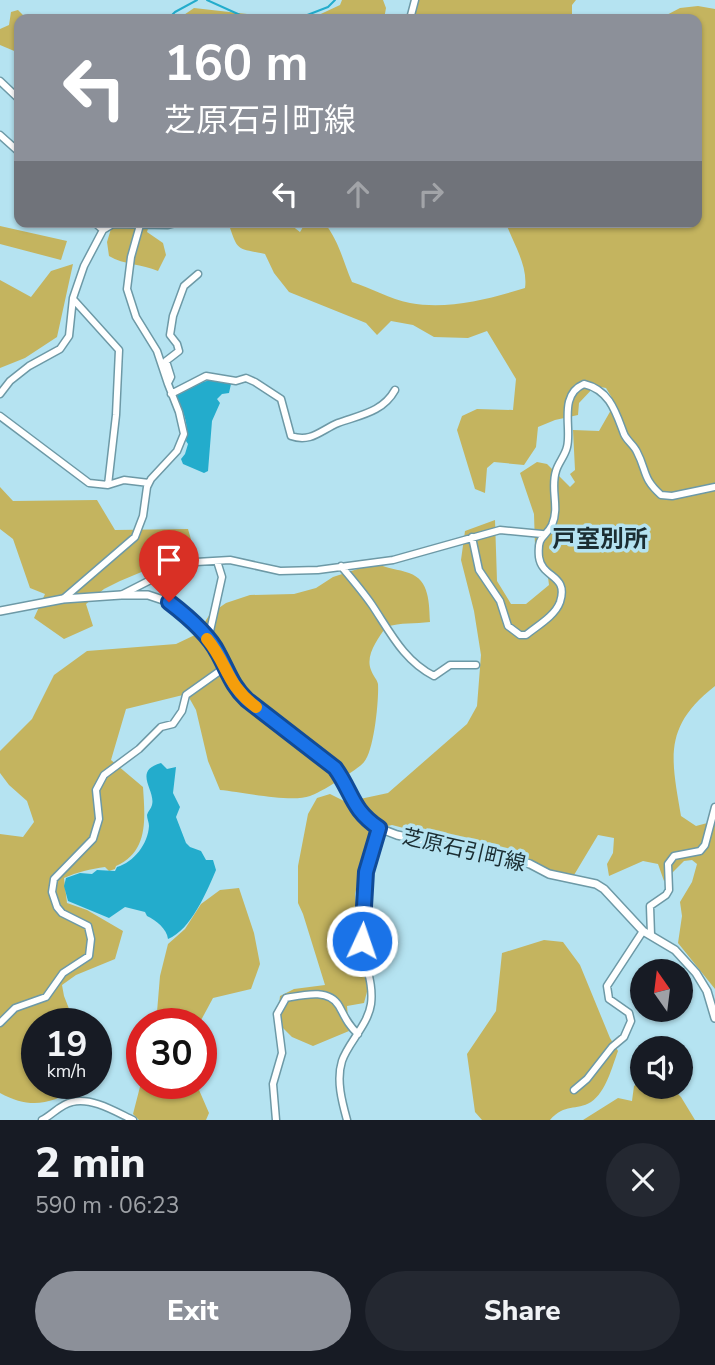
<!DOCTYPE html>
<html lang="en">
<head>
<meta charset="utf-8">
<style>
	:root { --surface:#171b24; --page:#242831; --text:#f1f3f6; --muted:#9ea1a6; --accent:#8c9099 }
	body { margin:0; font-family:"Nunito Sans","Noto Sans JP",sans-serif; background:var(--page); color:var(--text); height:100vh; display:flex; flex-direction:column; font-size:26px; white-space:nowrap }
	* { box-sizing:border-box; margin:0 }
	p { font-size:23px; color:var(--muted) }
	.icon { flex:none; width:38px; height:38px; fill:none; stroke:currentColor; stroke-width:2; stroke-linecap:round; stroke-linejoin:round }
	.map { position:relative; height:1120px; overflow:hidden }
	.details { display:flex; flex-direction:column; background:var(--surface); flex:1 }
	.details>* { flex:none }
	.guide { position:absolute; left:14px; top:14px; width:688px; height:214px; border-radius:14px; box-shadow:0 2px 5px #0004; background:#8c9099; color:#fff; overflow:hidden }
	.needle { width:46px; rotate:346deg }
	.controls { position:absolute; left:630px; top:959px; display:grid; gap:14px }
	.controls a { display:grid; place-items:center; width:63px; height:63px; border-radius:50%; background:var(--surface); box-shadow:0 2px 5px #0004; font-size:35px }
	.speed { position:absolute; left:21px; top:1008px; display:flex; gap:14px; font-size:35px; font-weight:700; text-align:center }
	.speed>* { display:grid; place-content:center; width:91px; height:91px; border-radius:50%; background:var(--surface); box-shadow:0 2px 5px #0004; line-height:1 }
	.speed small { font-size:18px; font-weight:400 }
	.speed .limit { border:10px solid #d22; background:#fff; color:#111 }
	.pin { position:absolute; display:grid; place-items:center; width:60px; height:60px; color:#fff; margin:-72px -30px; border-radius:50% 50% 50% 0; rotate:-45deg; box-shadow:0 0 7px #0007 }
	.pin .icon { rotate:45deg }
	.me { position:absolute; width:77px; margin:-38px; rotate:3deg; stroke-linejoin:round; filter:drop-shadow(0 0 5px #0008) }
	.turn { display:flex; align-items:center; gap:24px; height:147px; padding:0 35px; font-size:32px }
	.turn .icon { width:91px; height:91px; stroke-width:2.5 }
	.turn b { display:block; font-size:49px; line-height:60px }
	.lanes { display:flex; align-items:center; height:66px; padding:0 35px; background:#0003; justify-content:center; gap:35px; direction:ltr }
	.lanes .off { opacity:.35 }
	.round { display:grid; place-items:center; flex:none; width:74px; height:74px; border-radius:37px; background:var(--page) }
	.overview { display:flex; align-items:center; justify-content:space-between; height:119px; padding:0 35px }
	h1 { font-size:42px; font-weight:800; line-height:52px }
	.cta { display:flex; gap:14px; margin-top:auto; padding:14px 35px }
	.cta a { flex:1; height:80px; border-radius:42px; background:var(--accent); color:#fff; font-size:28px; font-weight:800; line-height:80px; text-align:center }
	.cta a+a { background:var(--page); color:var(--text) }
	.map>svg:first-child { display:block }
</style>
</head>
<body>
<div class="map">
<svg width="715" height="1120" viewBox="0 0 715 1120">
	<rect width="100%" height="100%" fill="#b5e3f1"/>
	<path fill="#c4b45f" d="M342,0H383L386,8L384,19H310L340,5Z
		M418,0H576L572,5V19H414Z
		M698,6L715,9V686C663,727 671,757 681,816L696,826L715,821V989L678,943L682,916L680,902L692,882L697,864L692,860L684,861L664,881L658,864L643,861L609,876L607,864L613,853L614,838L598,835L574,875L534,870L485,849L392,825L370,830L355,894L358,948L368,988L364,1003L347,1006L349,1031L313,1046L292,1037L277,1022L280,996L294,989L325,985L303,914L298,903V866L308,814L317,798L330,794L346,802L388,793L467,724L477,706L481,655L474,611L461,560L465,531L495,520L497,581L511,604H526L549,585L547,569L535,546L534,514L520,473L537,462L547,464L570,487L575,482L570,474L575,470L573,430L599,431L615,403L606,388L595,386L579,403L578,415L555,420L538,427L536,447L524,465L494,462L487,468L485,493L475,489L457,430L462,416L477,409L513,410L516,379L487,331L468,338L434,337L413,325L391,321L377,335L366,323L289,292L274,273L265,254C235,248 238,251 228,222H287L300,232L306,222H324C340,243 342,259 352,282C371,288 390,299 410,303C448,310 489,299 525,288C528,267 515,246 507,226L508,222H696V19H659L680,8Z
		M194,8L291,19H178Z
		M18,10L27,19H19V53L0,45V29L9,25L11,12Z
		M113,222H150L147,232L163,243L166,255L158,271C142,264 124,265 109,256L107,242Z
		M0,226L67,241L61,260L0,244Z
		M73,264L57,337L25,358L0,368V280L31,297L51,271Z
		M0,487L13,501L97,500L115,530L188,529L194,550L120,581L104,589L86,604L93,626L64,639L34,618L45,594L30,588L13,539L0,529Z
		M376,563C387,569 398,569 409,573C430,580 429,604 430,622C415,624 401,622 386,627C378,639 365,655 371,670C373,676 377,679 378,684C379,700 374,751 364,762C359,769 318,794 310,796C291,803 243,792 220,790L208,761L196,710L187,694L126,709L111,760L143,787C145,818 149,852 116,866L115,869L109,871L105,867C91,869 77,872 64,878L67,903L87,910L123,931L115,959L76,975L62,985L64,996L75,1024H37V1083H79L78,1088C49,1105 30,1109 0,1093V834L23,837L34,822L27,801L9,785L0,773V751L32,719L54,675L87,651L176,644L197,634L210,614L226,603L250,595L294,594L316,588L333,577Z
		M239,888L254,933L260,964L251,989L213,998L199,1024H156L160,976L168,944L185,929L201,904L220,890Z
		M544,940L563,942L580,965L610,1038L618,1051C612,1067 606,1092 591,1102C576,1111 565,1103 550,1120H482L475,1112L467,1054L496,1011L502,953Z
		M142,1079V1083H196L209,1113L206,1120H139L133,1114Z
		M642,1081V1087H671L681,1097L695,1120H583L618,1098L632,1101L634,1086Z"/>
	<path fill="#23accc" d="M214,379L231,384L229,393L222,394L217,399L220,403L212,421L208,471L204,473L183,464L181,459L185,454L188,444L186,441C189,425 184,409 174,397L203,382Z
		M161,763L167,769L176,767L173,793L180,807L176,817L186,843L190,847L201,851L206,860H213L216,870C207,891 191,930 168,939C167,929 156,920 147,916L145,912L125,907L109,918L68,901L64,886L66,878L80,873L92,874L97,870L115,871L117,867C134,862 148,844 149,826C149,822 147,819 147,815C148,811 151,809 152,805C156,790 132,771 161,763Z"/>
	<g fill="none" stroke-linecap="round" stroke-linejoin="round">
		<path stroke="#23accc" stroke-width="2" d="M207,0L249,19
			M168,19L175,12L197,0
			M297,19L328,7L335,0"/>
		<g stroke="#6d99a6" stroke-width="9">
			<path id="minor" d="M410,19L415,0
				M0,81L19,99
				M0,135L19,152
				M94,222L103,230
				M73,299L119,350L116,415L108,485
				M168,383L171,377L166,361L179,351L177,344L170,335L173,316L184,286L198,274
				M0,394L10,381L29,366L60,349L69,336L73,298L84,266L103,230L113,224L168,225L180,222
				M171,394L206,376L236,381L246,378L255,382L281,399L291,436C311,443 321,430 338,423C360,415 383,412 395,390
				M0,416L89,483L108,485L124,480L149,483
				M472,537L479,570L500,601L508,626L520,635H526C537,626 555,616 560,602C569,574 542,579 539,557C537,534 545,539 552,525C560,507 550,489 556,471C558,463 565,456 567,447C572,428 558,395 584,384C610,390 616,413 624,434C627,441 634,445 637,452C647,471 642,478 661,495L672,496L715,487
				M341,566C352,579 363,592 372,605C390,632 404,661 434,676L450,665H476
				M121,595L178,566L196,562L230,560L280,571L318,570L393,560L500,530L542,534
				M63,599L135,537L143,516L147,487L151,479L177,451L184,434L179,412L168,384L157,351L136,317L127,289L131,257L140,225
				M208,640L222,577L217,561
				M651,935L650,906L666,895L669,890L668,864L674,856L700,851L705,845L715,807
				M0,1023L15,1008L46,997L63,973L89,956L91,939L88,926L62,913L57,907L52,892L54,879L93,839L99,819L96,790L104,775L139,749L161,727L173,724L182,711L186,695L224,668
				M574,1090L587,1079L612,1047L624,1037L631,1021L629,1013L609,999L607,986L643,931
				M42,1120C52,1115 61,1104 72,1102C92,1097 116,1112 133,1120
				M276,1120L273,1084L282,1053L277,1014L286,998C303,995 329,988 339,1006C345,1017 348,1025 358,1034
				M347,1120C342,1102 336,1080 342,1061C348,1043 368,1025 371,1004C374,981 363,962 362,940C361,901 368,865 379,828"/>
		</g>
		<g stroke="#6d99a6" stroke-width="10">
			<path id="major" d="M0,611L63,599L121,595H148L169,602L185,615L218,652L229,678L247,700L335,768C360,804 348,818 397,835L515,860L530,864L549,874L596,884L604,889L643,931L675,950L696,973L707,991L715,1018"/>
		</g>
		<use href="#minor" stroke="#fff" stroke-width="6"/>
		<use href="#major" stroke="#fff" stroke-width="7"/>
	</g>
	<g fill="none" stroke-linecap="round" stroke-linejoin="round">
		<g stroke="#114b97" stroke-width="18">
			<path id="route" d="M169,602C186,615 208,633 218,653C228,671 232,686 247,700L335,768C353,793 351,809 379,828L366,872L362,941"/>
		</g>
		<use href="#route" stroke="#1a73e8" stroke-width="12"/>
		<path stroke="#f59e0b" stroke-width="12" d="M207,639C228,664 226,685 256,707"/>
	</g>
	<g text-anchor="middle" stroke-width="7" stroke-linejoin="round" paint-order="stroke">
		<g font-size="21" fill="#1b2d32" stroke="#b5e3f1">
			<text transform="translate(464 850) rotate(13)" y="7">芝原石引町線</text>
		</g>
		<g font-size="24" font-weight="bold" fill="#1b2d32" stroke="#b5e3f1">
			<text x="600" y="547">戸室別所</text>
		</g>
	</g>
</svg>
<div class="controls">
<a><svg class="needle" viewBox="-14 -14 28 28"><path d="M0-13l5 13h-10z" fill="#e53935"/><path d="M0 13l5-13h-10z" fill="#9ea1a6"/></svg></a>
<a><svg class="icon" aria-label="sound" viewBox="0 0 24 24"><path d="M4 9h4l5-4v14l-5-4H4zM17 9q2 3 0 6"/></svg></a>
</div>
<div class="speed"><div>19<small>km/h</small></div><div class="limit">30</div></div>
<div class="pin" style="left:169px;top:602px;background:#d93025"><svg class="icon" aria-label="arrive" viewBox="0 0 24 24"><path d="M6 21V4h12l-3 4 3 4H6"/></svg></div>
<svg class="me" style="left:362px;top:941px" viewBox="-20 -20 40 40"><circle r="17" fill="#1a73e8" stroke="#fff" stroke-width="3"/><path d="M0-11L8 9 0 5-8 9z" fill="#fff"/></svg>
<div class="guide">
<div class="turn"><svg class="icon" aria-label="left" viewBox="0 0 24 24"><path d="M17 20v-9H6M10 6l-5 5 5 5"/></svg><div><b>160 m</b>芝原石引町線</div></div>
<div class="lanes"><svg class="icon" aria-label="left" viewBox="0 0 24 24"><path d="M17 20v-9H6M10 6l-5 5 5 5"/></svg><svg class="icon off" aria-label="ahead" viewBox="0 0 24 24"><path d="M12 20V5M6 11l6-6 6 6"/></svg><svg class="icon off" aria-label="right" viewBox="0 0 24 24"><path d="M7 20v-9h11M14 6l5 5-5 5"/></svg></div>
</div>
</div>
<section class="details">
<div class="overview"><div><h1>2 min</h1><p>590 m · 06:23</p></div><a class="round"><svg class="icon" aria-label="close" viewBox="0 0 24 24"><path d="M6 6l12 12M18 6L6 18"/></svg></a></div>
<div class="cta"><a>Exit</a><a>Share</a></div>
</section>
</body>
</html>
